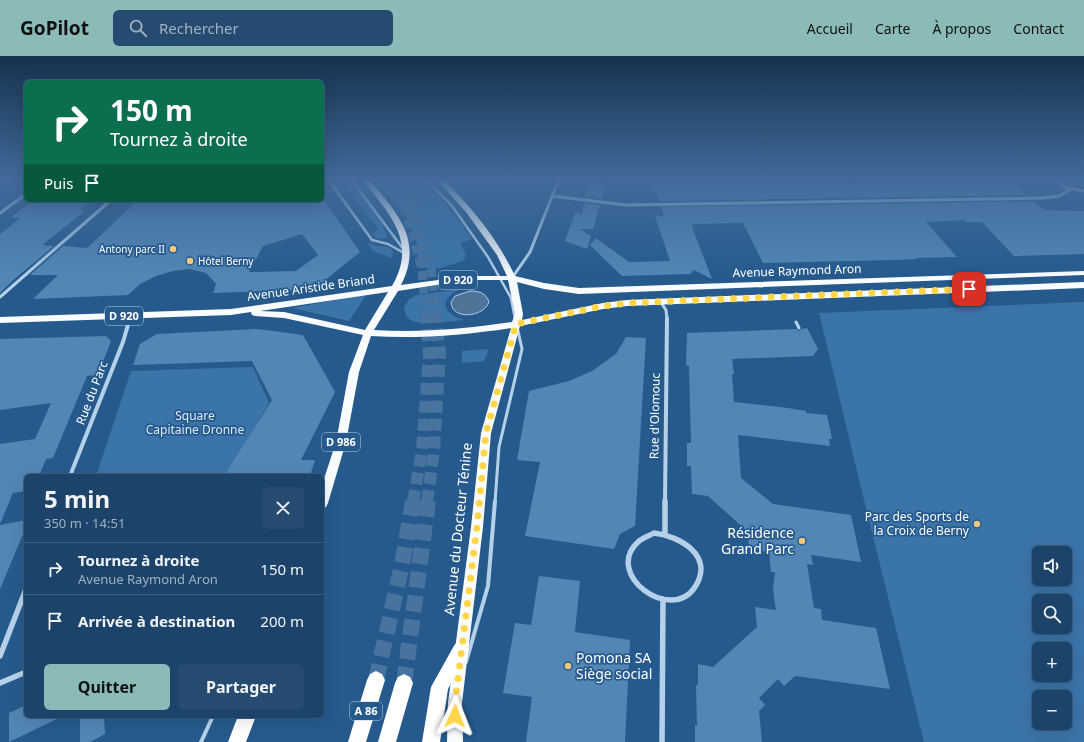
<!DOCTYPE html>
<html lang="fr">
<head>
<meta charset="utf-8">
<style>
	:root { --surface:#1c446a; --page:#254b70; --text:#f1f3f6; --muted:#a0b0c1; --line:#3a5c7e; --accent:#8bbbb9 }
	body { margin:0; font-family:"Noto Sans",sans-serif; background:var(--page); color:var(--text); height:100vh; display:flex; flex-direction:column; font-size:15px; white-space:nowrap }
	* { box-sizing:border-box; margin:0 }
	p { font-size:13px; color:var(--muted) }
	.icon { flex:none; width:22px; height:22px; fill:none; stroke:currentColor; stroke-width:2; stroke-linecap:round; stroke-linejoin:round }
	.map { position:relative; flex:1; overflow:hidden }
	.panel { position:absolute; left:24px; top:418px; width:300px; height:244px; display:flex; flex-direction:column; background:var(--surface); border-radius:6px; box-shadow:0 4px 16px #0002,0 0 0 1px var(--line) }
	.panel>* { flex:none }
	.banner { position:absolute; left:24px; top:24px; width:300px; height:122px; border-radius:6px; box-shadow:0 4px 16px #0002,0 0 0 1px var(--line); background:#0b6e4f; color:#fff; overflow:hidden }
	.tools { position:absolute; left:1032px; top:490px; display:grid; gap:8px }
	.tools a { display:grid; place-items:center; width:40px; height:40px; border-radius:6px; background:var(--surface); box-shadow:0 4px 16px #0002,0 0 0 1px var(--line); font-size:20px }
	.pin { position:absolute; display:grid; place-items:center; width:34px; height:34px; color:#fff; margin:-17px; border-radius:8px; box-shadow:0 2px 6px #0006 }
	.me { position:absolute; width:44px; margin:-22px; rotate:2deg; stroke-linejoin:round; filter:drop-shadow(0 0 3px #0008) }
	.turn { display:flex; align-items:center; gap:14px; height:84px; padding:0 20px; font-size:18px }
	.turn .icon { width:52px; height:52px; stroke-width:2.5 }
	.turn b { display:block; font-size:28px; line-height:34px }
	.then { display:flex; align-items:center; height:38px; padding:0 20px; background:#0003; gap:8px; font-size:15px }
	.round { display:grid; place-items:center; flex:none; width:42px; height:42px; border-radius:6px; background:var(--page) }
	.head { display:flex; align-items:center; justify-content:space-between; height:68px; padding:0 20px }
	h1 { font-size:24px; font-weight:700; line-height:30px }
	.action { display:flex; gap:8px; margin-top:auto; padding:8px 20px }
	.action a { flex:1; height:46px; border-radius:6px; background:var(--accent); color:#111; font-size:16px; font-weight:700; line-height:46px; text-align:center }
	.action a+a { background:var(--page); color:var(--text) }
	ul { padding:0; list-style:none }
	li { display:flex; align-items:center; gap:12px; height:52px; padding:0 20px; border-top:1px solid var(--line) }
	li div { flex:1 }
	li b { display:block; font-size:15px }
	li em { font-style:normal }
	header { display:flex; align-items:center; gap:24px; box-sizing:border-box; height:56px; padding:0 20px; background:var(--accent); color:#111 }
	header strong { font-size:19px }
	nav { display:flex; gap:22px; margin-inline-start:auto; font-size:14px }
	.search { width:280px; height:36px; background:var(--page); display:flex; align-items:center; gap:10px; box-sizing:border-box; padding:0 14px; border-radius:6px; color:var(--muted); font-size:15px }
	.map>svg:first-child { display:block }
</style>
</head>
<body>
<header>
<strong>GoPilot</strong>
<div class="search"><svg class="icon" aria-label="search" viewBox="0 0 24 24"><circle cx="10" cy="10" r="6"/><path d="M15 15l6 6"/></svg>Rechercher</div>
<nav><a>Accueil</a><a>Carte</a><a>À propos</a><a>Contact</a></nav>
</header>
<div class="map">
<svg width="1084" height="686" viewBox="0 0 1084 686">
	<rect width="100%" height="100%" fill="#265a8d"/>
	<path fill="#3b74a9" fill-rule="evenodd" d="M340,123H348C360,139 384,162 387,182L379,183L372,179L378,173Z
		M374,123H423C442,140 457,163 472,183L460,187L466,199L463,205L440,212H418L417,187L407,161Z
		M367,186L377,190L388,191L393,195L392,202L373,195Z
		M460,233C438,245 442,257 464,264C452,265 419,271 409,263C406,261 405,256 404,252L409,243L417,239Z
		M367,238L349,265L292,252Z
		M1084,246V686H924L863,440L819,257ZM1039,497H1065V523H1039ZM1039,545H1065V571H1039ZM1039,593H1065V619H1039ZM1039,641H1065V667H1039Z
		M489,293L484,305L462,307V295Z
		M253,311L269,347L226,420H96L131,315Z"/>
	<path fill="#507497" stroke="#aacdeb" d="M470,235C479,235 486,237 489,246C484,261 452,265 451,246L455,240Z"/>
	<path fill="#5386b5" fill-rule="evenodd" d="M693,123L694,126L733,124L742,126L846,125L849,129L870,123H899L901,126L1010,124L1027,139L659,145L651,124Z
		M588,126L606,128L602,143L585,141Z
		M34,144H93L80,154L85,155L42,189L54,190L12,225L0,237V178L21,162L11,161Z
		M154,144H324L360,196L318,230L293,234L213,237L216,228L210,221L206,217L190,213L173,215L156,220L140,228L128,239L33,243L58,219H30L63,190L87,192L136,146L151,147ZM302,178L318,199L296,215L249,216L263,190Z
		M1034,145L1044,154L1084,155V198L1014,200L982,166H966L964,164L926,166L957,201L915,202L917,203L892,204L763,207L743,167L692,168L693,171H692L712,223L694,214L690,218L622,220L590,189L596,182L629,206L670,205L655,160H664L661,151Z
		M584,147L600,149L593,173H580L591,180L587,193L565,185L575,157L582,158Z
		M807,272L818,293L813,300L732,303L734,318H732L734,346L788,352L806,355V357L827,359L832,383H829L830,390L738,379L741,422L773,448L851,459L861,506L811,499L813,509L807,508L814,552L821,553L822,564L876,572L890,633L795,620L784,630L778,623L759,642L765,649L759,655L762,686H695V669L697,670L696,629H698V608L713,611L757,571L755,551L776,554L773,533L775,516H771L769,496L749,493L748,476L708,440L692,438L691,410H687V387H691L689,310L686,309L687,277L796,273L799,275L802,273Z
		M258,273L303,279L335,336L301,404H315L310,420H224L272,344L252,305L133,309L140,288L157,278Z
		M106,280L111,285L98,319L87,320L53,402L46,403L39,420H26V435L13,437L0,468V388L35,383L51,347L0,354V283Z
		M626,281L646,282L635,470L620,478L614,493L525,480L540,406L517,404L529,335L569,325L592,315L616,298Z
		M26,464V471L0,533V469Z
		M539,520L580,525L575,576L630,584L625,686H526L532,641L503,637L515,567L531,569Z
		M26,649V660H63L9,686V657Z
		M80,660H104L105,678L90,686H80Z"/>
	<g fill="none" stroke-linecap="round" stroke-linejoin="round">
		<path stroke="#47739e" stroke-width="9" stroke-dasharray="9 4.5" stroke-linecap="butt" d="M401,123L420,170L431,211L437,263
			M400,137L422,213L426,263"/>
		<path stroke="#47739e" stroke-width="12" stroke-dasharray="12 6" stroke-linecap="butt" d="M413,446L422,394L429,298L426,262
			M427,446L434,395L440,296L436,262"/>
		<path stroke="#47739e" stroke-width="16" stroke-dasharray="16 8" stroke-linecap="butt" d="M376,624L402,509L413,445
			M404,627L428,445"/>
		<path stroke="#b5d1ea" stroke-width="2.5" d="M328,123L372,184L388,188L404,197
			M351,123L404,194
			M426,123L452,150L488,201L511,242L515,263"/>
		<path stroke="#b5d1ea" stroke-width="3" d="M796,266L799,272
			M495,446L499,391L522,293L518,275"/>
		<path stroke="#b5d1ea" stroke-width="4" d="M466,606L488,530L495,445
			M201,686L213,660"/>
		<path stroke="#b5d1ea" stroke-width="3" d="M1054,123L1064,131L1084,135
			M552,140L626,149L1041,142L1059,140L1071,133
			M0,157L26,138
			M512,222L530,196L559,123
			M0,241L111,144
			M660,245L666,254L667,263
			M130,263L131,260"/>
		<path stroke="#b5d1ea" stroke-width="4" d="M70,420L123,286L130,262
			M665,446L667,262"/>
		<path stroke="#b5d1ea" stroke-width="5.5" d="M654,477C680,480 715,500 695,531C671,568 603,518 638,486C642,482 649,480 654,477Z
			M665,477V445
			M0,600L26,533
			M0,627L26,616
			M662,686L663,543"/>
		<path fill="#f9fcff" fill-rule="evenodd" d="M362,123H369C397,157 424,184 401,229L468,220H507L497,199L466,156L436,123H443C473,153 497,182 515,220L544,227L579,232L1084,215V219L579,238L544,233L517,226L523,258L522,264L603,247L627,244L1084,226V232L627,250L603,253L520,270L491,377L483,471L462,647L463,686H447L448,647L471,471L481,377L511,272C464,279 418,283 371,280L359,316L346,386L328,447L326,451L322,452V429L336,386L349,316L363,279L284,262L255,260L252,259L251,256L231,259L0,267V261L231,253L392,230C418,185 389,158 362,123ZM468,224H508L515,258L512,266C466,273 420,277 374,274L398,235ZM388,236L365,274L284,256L260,255Z"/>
		<path fill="#fff" fill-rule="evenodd" d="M461,586L467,588L469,594L448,633L440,686H422L431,631L455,588Z
			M376,615L382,618L385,624L366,686H348L367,624L370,618Z
			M404,618L410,621L413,627L396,686H378L395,627L398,621Z
			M238,660H256L246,686H228Z"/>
	</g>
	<linearGradient id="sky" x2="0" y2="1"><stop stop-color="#15324e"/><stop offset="0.56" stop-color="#416b9a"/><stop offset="1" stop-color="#416b9a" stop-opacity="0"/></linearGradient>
	<rect width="1084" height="220" fill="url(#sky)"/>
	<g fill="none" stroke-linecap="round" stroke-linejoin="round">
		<path stroke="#ffd54a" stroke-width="7" stroke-dasharray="0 12.6" d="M455,660V647L477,471L486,377L516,268L603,250L628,247L969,233"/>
	</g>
	<g fill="#f3c87a" stroke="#265a8d" stroke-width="1.5">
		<circle cx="173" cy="193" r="4"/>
		<circle cx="190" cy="205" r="4"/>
		<circle cx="977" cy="468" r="4"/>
		<circle cx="802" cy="485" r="4"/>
		<circle cx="568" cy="610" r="4"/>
	</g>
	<g text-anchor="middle" stroke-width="3.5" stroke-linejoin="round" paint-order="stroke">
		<g font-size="10" fill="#fff" stroke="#265a8d" text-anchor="end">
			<text x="165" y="197">Antony parc II</text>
			<text x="198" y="209" text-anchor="start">Hôtel Berny</text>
		</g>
		<g fill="#265a8d" stroke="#becedd" stroke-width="1">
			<rect x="439" y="215" width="38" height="18" rx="3"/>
			<rect x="105" y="251" width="38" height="18" rx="3"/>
			<rect x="322" y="377" width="38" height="18" rx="3"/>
			<rect x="350" y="646" width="32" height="18" rx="3"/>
		</g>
		<g font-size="11" font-weight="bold" fill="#fff">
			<text x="458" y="228">D 920</text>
			<text x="124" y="264">D 920</text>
			<text x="341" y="390">D 986</text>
			<text x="366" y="659">A 86</text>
		</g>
		<g font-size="12" fill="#fff" stroke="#265a8d">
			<text transform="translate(797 215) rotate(-2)" y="4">Avenue Raymond Aron</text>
			<text transform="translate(311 232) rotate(-8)" y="4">Avenue Aristide Briand</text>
			<text transform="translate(92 337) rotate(-69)" y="4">Rue du Parc</text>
			<text transform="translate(655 360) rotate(-89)" y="4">Rue d'Olomouc</text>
		</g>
		<g font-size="12" fill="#daeaf8" stroke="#265a8d">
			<text x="195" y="364">Square<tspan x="195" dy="14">Capitaine Dronne</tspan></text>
		</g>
		<g font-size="12" fill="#fff" stroke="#265a8d" text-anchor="end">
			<text x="969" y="465">Parc des Sports de<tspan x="969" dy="14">la Croix de Berny</tspan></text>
		</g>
		<g font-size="14" fill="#fff" stroke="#265a8d">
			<text transform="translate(458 473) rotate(-84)" y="5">Avenue du Docteur Ténine</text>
		</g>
		<g font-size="14" fill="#fff" stroke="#265a8d" text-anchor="end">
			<text x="794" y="482">Résidence<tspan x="794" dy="16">Grand Parc</tspan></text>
			<text x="576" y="607" text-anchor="start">Pomona SA<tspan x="576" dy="16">Siège social</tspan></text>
		</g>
	</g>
</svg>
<div class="tools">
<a><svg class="icon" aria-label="sound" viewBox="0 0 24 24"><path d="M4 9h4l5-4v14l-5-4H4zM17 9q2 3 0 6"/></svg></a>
<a><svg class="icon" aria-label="search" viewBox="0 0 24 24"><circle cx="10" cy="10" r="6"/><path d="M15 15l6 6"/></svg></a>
<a>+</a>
<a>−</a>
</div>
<div class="pin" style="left:969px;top:233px;background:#d93025"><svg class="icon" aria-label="arrive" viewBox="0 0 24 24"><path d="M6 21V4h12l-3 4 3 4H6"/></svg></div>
<svg class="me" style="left:455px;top:660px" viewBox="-20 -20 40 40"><path d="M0-17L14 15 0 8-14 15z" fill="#ffd54a" stroke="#fff" stroke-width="4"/></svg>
<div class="banner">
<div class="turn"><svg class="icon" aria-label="right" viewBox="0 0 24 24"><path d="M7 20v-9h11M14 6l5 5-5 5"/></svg><div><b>150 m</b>Tournez à droite</div></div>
<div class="then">Puis<svg class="icon" aria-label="arrive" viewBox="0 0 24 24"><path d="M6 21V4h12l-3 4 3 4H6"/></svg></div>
</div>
<section class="panel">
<div class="head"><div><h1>5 min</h1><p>350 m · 14:51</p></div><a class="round"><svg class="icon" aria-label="close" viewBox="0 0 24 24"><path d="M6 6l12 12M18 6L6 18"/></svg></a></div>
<ul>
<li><svg class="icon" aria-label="right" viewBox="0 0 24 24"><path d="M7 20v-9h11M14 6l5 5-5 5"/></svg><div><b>Tournez à droite</b><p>Avenue Raymond Aron</p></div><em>150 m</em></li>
<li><svg class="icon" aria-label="arrive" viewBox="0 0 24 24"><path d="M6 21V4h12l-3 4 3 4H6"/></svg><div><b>Arrivée à destination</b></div><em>200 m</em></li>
</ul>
<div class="action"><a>Quitter</a><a>Partager</a></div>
</section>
</div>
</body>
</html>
